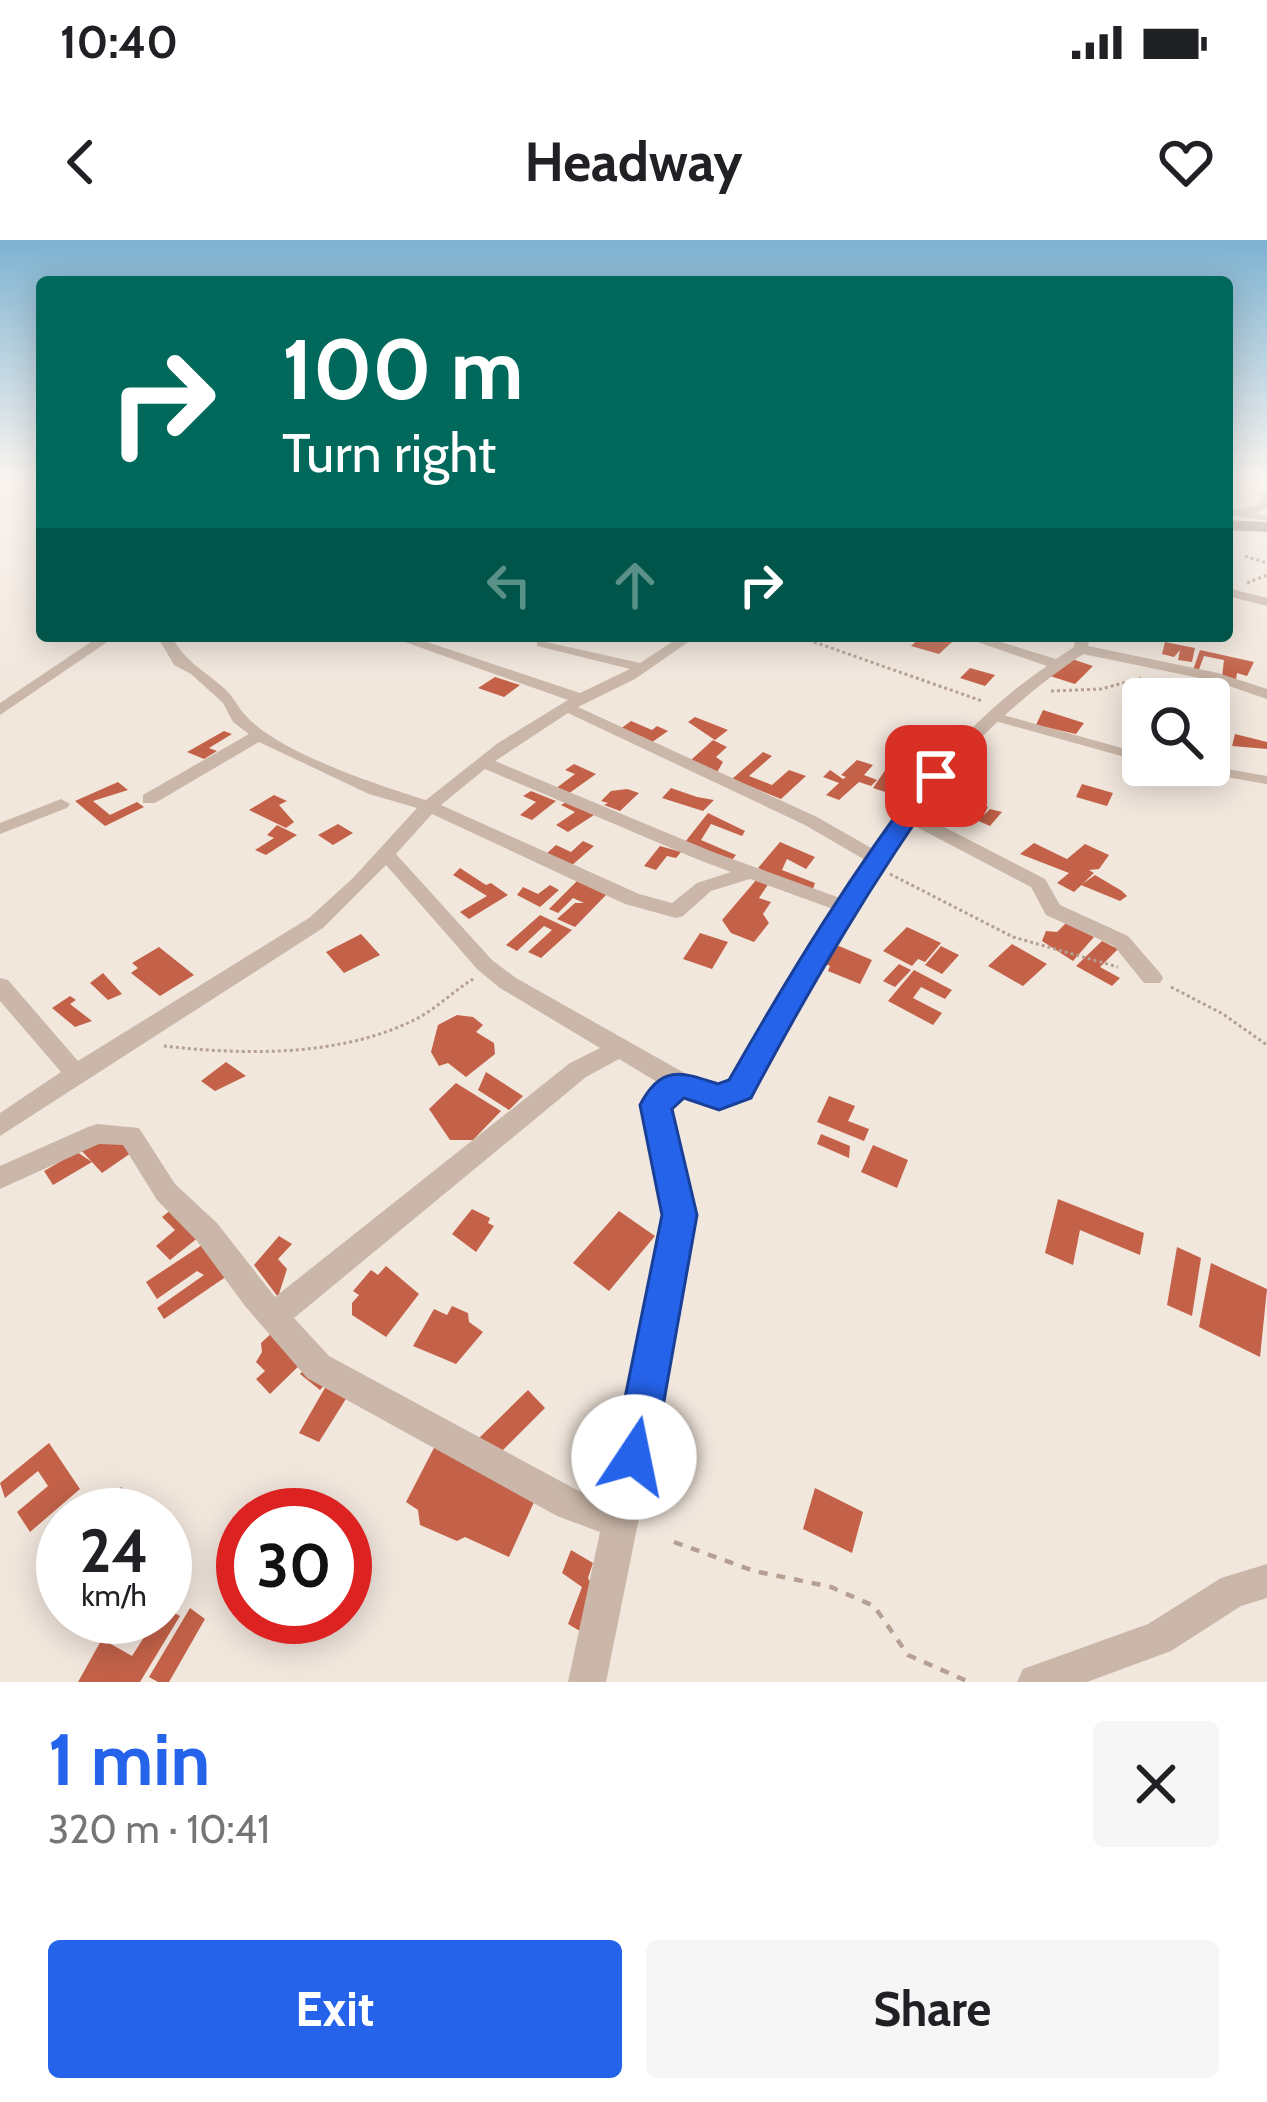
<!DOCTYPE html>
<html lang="en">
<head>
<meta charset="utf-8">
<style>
	:root { --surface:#fff; --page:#f6f6f6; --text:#202124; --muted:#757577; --accent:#2563eb }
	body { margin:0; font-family:Cabin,sans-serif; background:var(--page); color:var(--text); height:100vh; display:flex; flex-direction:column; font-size:45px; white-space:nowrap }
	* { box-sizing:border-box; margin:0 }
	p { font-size:39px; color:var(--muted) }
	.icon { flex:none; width:66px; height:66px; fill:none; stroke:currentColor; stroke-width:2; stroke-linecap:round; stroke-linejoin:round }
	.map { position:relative; height:1442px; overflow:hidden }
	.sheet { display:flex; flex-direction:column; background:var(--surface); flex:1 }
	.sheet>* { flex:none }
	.guide { position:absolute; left:36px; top:36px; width:1197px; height:366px; border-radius:12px; box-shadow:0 6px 30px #0003; background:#00695c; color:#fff; overflow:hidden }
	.controls { position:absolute; left:1122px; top:438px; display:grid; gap:24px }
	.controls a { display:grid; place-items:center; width:108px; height:108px; border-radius:12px; background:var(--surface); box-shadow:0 6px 30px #0003; font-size:60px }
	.speed { position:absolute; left:36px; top:1248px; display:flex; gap:24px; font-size:60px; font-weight:700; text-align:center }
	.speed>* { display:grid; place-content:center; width:156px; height:156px; border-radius:50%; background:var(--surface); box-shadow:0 6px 30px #0003; line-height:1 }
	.speed small { font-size:30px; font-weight:400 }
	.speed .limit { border:18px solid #d22; background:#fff; color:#111 }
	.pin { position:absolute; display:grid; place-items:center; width:102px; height:102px; color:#fff; margin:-51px; border-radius:24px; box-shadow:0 6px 18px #0006 }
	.me { position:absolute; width:132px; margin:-66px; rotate:11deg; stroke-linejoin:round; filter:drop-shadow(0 0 9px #0008) }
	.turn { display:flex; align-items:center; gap:42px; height:252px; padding:0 48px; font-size:54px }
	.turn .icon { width:156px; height:156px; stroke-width:2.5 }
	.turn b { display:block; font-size:84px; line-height:102px }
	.lanes { display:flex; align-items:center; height:114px; padding:0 48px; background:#0003; justify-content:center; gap:60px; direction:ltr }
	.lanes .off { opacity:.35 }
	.round { display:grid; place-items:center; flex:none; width:126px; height:126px; border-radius:12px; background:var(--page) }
	.head { display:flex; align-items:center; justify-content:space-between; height:204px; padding:0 48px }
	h1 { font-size:72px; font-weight:700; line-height:90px; color:var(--accent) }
	.cta { display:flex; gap:24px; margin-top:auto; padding:24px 48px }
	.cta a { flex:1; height:138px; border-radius:12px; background:var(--accent); color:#fff; font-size:48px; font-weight:700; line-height:138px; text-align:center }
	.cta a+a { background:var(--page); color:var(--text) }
	.status { display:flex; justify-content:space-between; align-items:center; height:84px; padding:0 60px; background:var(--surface); direction:ltr }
	.status svg { height:33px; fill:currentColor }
	header { display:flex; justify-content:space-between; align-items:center; height:156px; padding:0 48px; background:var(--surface); font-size:54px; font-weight:700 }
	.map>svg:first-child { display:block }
</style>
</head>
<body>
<div class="status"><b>10:40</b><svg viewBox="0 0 49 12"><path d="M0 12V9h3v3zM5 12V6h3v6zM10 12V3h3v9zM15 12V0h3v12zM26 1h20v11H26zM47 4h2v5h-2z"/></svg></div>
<header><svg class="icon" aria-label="back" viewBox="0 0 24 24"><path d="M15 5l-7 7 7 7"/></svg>Headway<svg class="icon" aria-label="heart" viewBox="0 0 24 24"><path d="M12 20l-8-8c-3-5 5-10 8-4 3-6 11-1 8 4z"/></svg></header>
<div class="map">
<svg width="1267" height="1442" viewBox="0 0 1267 1442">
	<rect width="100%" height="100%" fill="#f2e7dd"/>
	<path fill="#c46249" d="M922,396H932L952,402L939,414L911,406Z
		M1165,402L1195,408L1192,422L1178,420L1180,410L1174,417L1162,414Z
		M1200,410L1254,422L1247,436L1237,433L1236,440L1222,437L1224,420L1204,416L1198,432L1193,430Z
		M1069,418L1093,426L1075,444L1050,436Z
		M970,428L995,435L985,446L960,438Z
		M495,437L520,445L504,457L478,448Z
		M1177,443L1216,453L1210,472L1209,459H1171Z
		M1043,470L1084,483L1076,494L1036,485Z
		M695,477L728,490L715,500L688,482Z
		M631,481L652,490L657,486L668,491L648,505L616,492Z
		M224,491L232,494L209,508L217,511L204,519L187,512Z
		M1235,494L1267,502V509L1232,506Z
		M713,500L727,507L716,517L723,522L716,534L691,520Z
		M763,512L772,516L749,536L772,545L789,530L806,536L781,559L732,539Z
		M857,520L873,525L864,535L877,540L871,546L859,542L839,560L826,555L839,543L823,537L830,530L843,539L846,537L841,535Z
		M574,524L596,534L568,554L555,549L575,534L565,530Z
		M886,529L912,541L901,557L873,548Z
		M118,542L128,550L93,561L110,575L137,562L144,567L105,586L75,561Z
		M1082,544L1113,553L1107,566L1076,557Z
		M671,548L697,557L714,560L703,571L662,558Z
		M627,549L639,553L620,571L604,565L608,563L601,561L611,551Z
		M531,551L556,561L532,580L520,575L536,562L523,556Z
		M274,555L287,561L279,565L294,582L286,588L249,570Z
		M572,559L597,573L568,592L556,585L575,572L561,565Z
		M978,563L988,567L983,576L990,569L1002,572L990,586L965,575Z
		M708,573L745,591L742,596L711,584L701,600L736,615L732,620L685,602Z
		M338,584L353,593L333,605L318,595Z
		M277,585L297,595L266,615L255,610L274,598L267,595Z
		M583,601L594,606L571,626L545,615L556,605L571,612Z
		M780,602L815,617L806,629L787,619L782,630L815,643L812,652L758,628Z
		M1034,603L1067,619L1085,604L1109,615L1099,629L1089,630L1094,633L1074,652L1057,643L1069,633L1020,614Z
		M660,606L681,612L676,618L667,616L656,630L644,626Z
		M460,628L486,645L491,643L508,655L469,679L460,672L487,656L453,635Z
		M1095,635L1122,651L1127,656L1120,661L1081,645Z
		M757,639L769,643L759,658L771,662L763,674L769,683L754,702L731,693L722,680Z
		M577,641L607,654L575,687L557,679L575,663H584L573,658L558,673L549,669Z
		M550,645L559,650L540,667L517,655L523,647L538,654Z
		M540,675L572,690L541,718L528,712L552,690L544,686L517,711L506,705Z
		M1066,683L1094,697L1073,721L1042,701L1046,691L1057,692Z
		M907,687L941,703L925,722L918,719L912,726L883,711Z
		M700,693L728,702L712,729L683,719Z
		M361,694L380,715L344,733L326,712Z
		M1102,701L1118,709L1100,727L1120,738L1112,746L1076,726Z
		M1012,704L1047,724L1023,746L988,726Z
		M839,706L872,720L860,744L828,731L830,726L824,723L829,710Z
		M941,706L959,715L942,734L925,725Z
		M159,707L194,735L160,756L131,733L138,728L132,723Z
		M899,724L911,730L895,747L883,741Z
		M914,730L952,750L945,759L921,747L913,758L942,773L933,785L888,761Z
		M103,733L122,754L108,760L90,743Z
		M70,756L76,760L70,764L92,781L75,787L52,768Z
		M457,775L473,777L483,785L476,792L494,803L495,814L466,837L448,823L439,826L431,812L438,785Z
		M226,822L246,836L215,851L201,841Z
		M486,832L523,856L509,870L478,850Z
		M456,843L501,871L473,900H450L429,869Z
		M829,856L855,866L848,881L869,889L864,901L817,882Z
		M110,890L131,913L102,933L81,910Z
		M821,894L850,906L849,918L817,904Z
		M873,905L908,920L897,948L861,932Z
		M77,912L92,922L53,945L44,931Z
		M1058,959L1144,993L1140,1015L1080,990L1073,1025L1045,1013Z
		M177,965L204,993L170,1020L156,1006L175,990L162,977Z
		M472,969L490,978L488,983L494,986L476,1012L452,994Z
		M619,971L655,996L609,1051L573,1023Z
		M279,996L292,1004L278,1019L287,1029L278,1057L254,1025Z
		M208,1001L230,1034L164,1079L157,1068L204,1035L197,1031L157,1059L146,1042Z
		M1177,1007L1201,1018L1192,1076L1167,1065Z
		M1211,1023L1267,1049L1260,1117L1199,1087Z
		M386,1026L419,1054L386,1097L352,1075V1063L359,1055L353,1051L371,1030L378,1035Z
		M452,1066L468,1073L469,1082L483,1092L456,1124L413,1106L434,1069L447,1075Z
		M276,1089L306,1119L270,1154L256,1139L265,1131L256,1122L262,1112L261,1103Z
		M310,1123L349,1154L319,1202L299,1193L330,1139L320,1150L300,1134Z
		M528,1150L545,1168L494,1219L478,1199Z
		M437,1202L540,1249L509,1317L465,1297L457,1301L420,1285L418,1270L406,1262Z
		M49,1203L80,1249L30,1292L17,1272L48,1246L38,1231L5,1258L0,1243Z
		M121,1247L154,1275H99Z
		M815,1248L863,1272L852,1313L803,1289Z
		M571,1310L593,1323L588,1338L598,1356L585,1394L568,1384L582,1347L562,1333Z
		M165,1368L180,1376L140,1442H78L102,1399L132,1416L157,1377H165Z
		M190,1368L205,1379L169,1442H158L149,1437Z"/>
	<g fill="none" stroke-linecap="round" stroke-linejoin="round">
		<path stroke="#b6a093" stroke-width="3" stroke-dasharray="3 3" stroke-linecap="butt" d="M1240,235L1261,240
			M1245,316L1267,323
			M1247,343L1267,335
			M797,396L982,461
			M1051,451L1101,449L1141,438
			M890,634L1013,697L1118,727
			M1171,747L1223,774L1267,805
			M164,806C243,815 338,817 412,781C434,771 452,752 473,739"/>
		<path stroke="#b6a093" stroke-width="4.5" stroke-dasharray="9 9" stroke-linecap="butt" d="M674,1302L754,1331L831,1347L874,1366L908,1415L969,1442"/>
		<path stroke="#cab7a9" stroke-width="8" d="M992,476L1143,518
			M1181,525L1267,540"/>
		<path fill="#cab7a9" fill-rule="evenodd" d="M1267,250V269L1255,273L1267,275V281L1227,274V268L1240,270L1259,264L1262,253Z
			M1227,348L1267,358V366L1227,356Z
			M100,396H116L0,475V463Z
			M157,396H171C187,423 201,428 224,448C234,457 238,468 247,477C281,513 377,545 426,560L498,503L568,460L388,396H409L580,453L630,429L537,406V400L640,423L681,396H697L635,439L578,467L817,577L873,609C920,541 976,474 1047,426L960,396H981L1056,419L1074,407L1076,396H1090L1088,406L1218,433L1267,449V459L1214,441L1083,414C1018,458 964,509 917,573L1045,639L1060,665L1128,696L1160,733L1163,738L1160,743H1144L1114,706L1046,675L1031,647L909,583L818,725L779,809L756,846L740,860L721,866L681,856L668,869L677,891L692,975L638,1283L606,1442H568L600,1292L557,1276L307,1138L245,1066L197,1001L157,960L123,905L99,904L0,949V926L88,887L97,884L139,888L175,944L217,983L275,1057L570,823L600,808L500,748L478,730L386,625L323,688L0,896V873L61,832L0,761V738L8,740L78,821L309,678L353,638L417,568L369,554L259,502L155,563H143V555L249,494L233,482L223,463L191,434L174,425ZM568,473L805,585L865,620L840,658L713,612L495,521ZM485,529L699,620L731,632L697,643L672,663L639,654L441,565ZM432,574L625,664L676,678L683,676L711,651L750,639L833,669L790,737L750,819L724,846L704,844L516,738L492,720L396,614ZM619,819L662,845L643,867L653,891L666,975L606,1261L577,1250L329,1116L294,1078L586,837Z
			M61,559L70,564L67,568L0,594V583Z
			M1267,1324V1358L1241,1366L1171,1411L1087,1442H1017L1023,1429L1148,1384L1221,1338Z"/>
		<path fill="#9d867a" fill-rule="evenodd" d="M1227,280L1267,282V292L1227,290Z"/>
	</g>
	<linearGradient id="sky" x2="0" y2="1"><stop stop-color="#7db2d1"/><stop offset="0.54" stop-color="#f9f4f0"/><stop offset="1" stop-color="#f9f4f0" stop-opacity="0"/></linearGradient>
	<rect width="1267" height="437" fill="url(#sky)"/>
	<path fill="#2563eb" stroke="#184099" stroke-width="3" d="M936,530L947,536C872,642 812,743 751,858L719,870L684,858L672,869L697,975L654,1217L648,1232L634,1238L619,1232L613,1217L662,975L640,865C661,824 682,832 718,844L729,840C790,733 853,630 928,532Z"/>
</svg>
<div class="controls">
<a><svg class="icon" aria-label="search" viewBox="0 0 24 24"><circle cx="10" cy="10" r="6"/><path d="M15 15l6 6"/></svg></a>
</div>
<div class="speed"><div>24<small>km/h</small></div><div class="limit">30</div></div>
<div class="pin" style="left:936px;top:536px;background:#d93025"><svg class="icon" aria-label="arrive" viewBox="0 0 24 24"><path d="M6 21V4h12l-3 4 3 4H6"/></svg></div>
<svg class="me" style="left:634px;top:1217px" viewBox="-20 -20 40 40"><circle r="19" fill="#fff"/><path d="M0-13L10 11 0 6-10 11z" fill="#2563eb"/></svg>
<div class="guide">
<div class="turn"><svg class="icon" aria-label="right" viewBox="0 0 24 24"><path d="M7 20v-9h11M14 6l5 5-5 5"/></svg><div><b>100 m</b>Turn right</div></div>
<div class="lanes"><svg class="icon off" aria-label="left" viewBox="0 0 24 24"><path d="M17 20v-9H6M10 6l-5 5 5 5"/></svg><svg class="icon off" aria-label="ahead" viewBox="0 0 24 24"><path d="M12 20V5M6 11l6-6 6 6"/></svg><svg class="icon" aria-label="right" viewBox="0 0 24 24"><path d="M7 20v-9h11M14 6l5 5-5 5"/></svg></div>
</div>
</div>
<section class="sheet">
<div class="head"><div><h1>1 min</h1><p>320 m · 10:41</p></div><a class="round"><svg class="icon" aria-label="close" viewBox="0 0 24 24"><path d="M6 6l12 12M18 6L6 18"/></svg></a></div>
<div class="cta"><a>Exit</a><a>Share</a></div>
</section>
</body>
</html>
